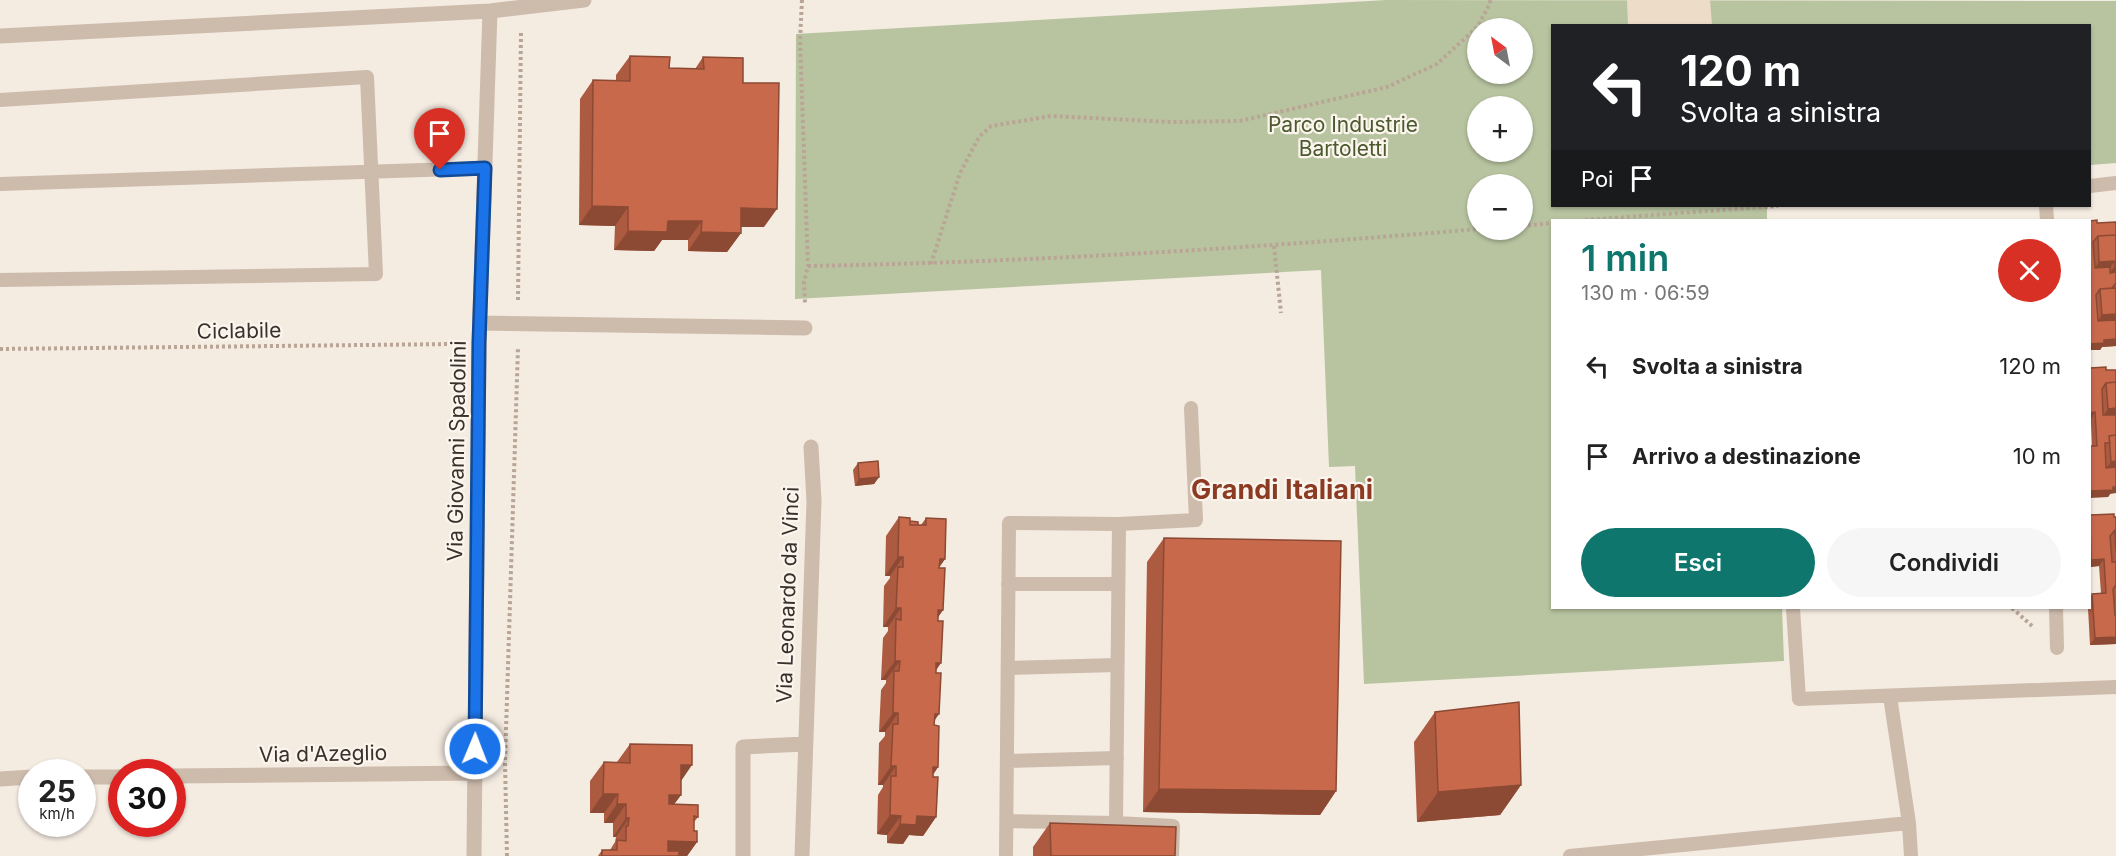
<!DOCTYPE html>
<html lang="it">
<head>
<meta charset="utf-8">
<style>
	:root { --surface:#fff; --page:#f6f6f6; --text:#222; --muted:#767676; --accent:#0f766e }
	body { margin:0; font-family:Inter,sans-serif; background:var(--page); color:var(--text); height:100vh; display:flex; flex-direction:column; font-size:22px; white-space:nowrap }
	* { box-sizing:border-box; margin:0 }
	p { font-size:20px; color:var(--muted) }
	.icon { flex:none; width:33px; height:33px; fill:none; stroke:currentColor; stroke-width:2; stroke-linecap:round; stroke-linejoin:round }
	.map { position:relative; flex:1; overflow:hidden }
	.side { position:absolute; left:1551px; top:219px; width:540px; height:390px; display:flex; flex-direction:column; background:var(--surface); border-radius:0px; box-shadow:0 2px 4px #0004 }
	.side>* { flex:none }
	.top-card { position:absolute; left:1551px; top:24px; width:540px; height:183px; border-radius:0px; box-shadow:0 2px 4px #0004; background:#202124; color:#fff; overflow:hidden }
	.needle { width:39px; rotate:328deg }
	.tools { position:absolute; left:1467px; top:18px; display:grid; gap:12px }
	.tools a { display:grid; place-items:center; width:66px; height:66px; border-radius:50%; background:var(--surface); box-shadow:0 2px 4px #0004; font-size:30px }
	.speed { position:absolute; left:18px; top:759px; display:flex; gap:12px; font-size:30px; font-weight:700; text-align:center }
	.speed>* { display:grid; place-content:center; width:78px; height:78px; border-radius:50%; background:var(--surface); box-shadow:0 2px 4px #0004; line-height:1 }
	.speed small { font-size:15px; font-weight:400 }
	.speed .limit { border:9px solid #d22; background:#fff; color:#111 }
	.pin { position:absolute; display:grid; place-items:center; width:51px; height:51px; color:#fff; margin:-62px -26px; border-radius:50% 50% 50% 0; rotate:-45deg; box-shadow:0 0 6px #0007 }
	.pin .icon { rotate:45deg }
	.me { position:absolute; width:66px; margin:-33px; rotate:1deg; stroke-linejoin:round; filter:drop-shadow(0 0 4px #0008) }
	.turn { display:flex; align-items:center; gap:21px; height:126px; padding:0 30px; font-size:27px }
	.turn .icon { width:78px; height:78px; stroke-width:2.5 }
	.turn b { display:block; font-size:42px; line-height:51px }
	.then { display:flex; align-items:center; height:57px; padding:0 30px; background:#0003; gap:12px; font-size:22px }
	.round { display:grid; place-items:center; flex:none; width:63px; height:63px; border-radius:32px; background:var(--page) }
	.overview { display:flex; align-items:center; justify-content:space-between; height:102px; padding:0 30px }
	h1 { font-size:36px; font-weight:600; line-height:45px; color:var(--accent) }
	.cta { display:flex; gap:12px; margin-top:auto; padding:12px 30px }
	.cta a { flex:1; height:69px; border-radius:36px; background:var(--accent); color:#fff; font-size:24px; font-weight:600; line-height:69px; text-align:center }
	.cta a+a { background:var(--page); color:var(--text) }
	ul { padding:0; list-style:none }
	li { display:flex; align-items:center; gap:18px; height:90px; padding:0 30px }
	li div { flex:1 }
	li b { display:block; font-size:22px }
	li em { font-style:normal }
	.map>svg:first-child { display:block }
</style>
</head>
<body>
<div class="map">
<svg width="2116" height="856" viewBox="0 0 2116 856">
	<rect width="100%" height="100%" fill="#f4ebe1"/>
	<path fill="#b8c4a0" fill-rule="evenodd" d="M1386,0L2116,1V163L2090,165V26H1552V206H1767V220H1552V608H1782L1784,661L1364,684L1355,466L1329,467L1321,270L795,299L796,34ZM1478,28H1522V74H1478ZM1478,106H1522V152H1478ZM1478,184H1522V230H1478Z"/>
	<path fill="#ecdcc8" d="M1627,0H1710L1712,25H1628Z"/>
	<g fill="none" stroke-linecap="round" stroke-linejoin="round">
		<path stroke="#b9a596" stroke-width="4" stroke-dasharray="3 3" stroke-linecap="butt" d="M802,0L800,40L808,266L804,282L805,303
			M1585,220L1778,206
			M1522,226L1552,223
			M1274,246L1281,313
			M931,264L960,173L979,137L991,126L1051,116L1172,122L1240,121L1387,87L1437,64L1477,27L1490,4V0
			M808,266C1032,262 1255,248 1478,229
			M518,300L521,32
			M0,349L455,344
			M2012,608L2032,626
			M507,856L505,762L518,347"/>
		<path stroke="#cdbbac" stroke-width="14" d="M0,100L367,77L376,274L0,280
			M0,184L485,168
			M2090,186L2116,183
			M2046,206L2047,220
			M1119,524L1196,520L1191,408
			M1008,584H1118
			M1793,608L1799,699L2116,687
			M2056,608L2057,648
			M1008,668L1117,665
			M1892,696L1891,703L1909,823L1911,856
			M1007,761L1117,758
			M1007,821L1116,823L1173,826L1172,856
			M1006,856L1009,523L1119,524L1116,823
			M1570,856L1909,823"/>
		<path stroke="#cdbbac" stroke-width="15" d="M0,36L490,11L584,0
			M480,323L805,328
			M172,776L475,773
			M82,777H122
			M0,779L32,777
			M474,856L479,343L490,11
			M743,856V747L805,744
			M802,856L814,501L811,447"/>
	</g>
	<path fill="#ac5a40" d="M630,56L669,68L695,69L703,57L743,83L764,227H741V233L727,252L688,251V240H662L654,251L614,250L615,226L579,225L580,99L593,80L616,81V75Z
		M2090,221L2097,223L2116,222V346L2102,347L2100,350H2090Z
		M2090,368L2106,370H2116L2110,494L2108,497L2092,446L2091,423V419H2090Z
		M858,463L879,477L874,484L855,486L853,470Z
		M2090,515L2116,517V644L2090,645L2088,608H2090V598L2092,594L2101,593L2099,566L2090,567Z
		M899,517L918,525H921L926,518L945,559L939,567L943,610L938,617L934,722L938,767L933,775L936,817L923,836L909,835L903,844L887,843V835L877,834L878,795L883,787V785H878L879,743L885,736V732H879L881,690L886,683V680H881L883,638L888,631V627H883L884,586L890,578V576H885L886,536Z
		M1164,538L1336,791L1320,815L1143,812L1147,562Z
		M1435,712L1521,785L1500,815L1417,822L1414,742Z
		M630,744L681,782V795L674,804L698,817L694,822V831L697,842L687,856H598L602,850H610L615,842L616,837H613V823H604V813H590V781L604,762H617Z
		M1050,823L1175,856H1033V847Z"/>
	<path fill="#8c4a34" d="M592,206L628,207L615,226L579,225Z
		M741,208L777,209L764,227H728Z
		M668,221H702L688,240H662L654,251L614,250L628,231Z
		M701,232L741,233L727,252L688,251Z
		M2115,261L2105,274L2090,275L2099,262Z
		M2115,266H2116V279H2105Z
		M2116,314V327L2093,328L2102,315Z
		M2116,339V346L2102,347L2100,350H2090V344L2104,340Z
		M2116,408V418L2098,422L2108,409Z
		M2095,412L2091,419H2090V413Z
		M2116,461V474L2101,475L2111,462Z
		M879,477L874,484L855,486L859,479Z
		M2116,487V493L2110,494L2108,497L2090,498V491Z
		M898,557H903L890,576H885Z
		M940,559H945L932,578Z
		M2104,559L2099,566L2090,567V562L2091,560Z
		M896,608H901L888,627H883Z
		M938,610H943L930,629Z
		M2116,637V644L2090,645L2095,638Z
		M895,661H900L886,680H881Z
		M936,663H941L928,682Z
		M893,713H898L885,732H879Z
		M935,714H939L926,733Z
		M681,765H692L679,784Z
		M891,766H896L883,785H878Z
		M933,767H938L925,786Z
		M1521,785L1500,815L1417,822L1438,792Z
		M1159,789L1336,791L1320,815L1143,812Z
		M603,794H618L604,813H590Z
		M669,795H681L667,814Z
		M617,804H626L613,823H604Z
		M890,815L901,816L887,835L877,834Z
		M917,816L936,817L923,836L909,835L903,844L887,843L900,824Z
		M626,818H629L616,837H613Z
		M668,841L697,842L687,856H658Z"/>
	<path fill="#c8694b" stroke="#8c4a34" stroke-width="1.5" d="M630,56L670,57L669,68L704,69L703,57L743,58V83H779L777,209L741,208V233L701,232L702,221H668L667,232L628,231V207L592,206L593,80L630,81Z
		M2097,220V223L2116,222V235L2098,236L2093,242L2095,268L2110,267V273L2116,272V283L2112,288L2100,289L2096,295L2098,321L2116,320V339L2104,340V343L2090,344V221Z
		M2116,235V266H2115V261L2099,262L2098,236Z
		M2116,288V314L2102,315L2100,289Z
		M2106,367V370H2116V382L2106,383L2102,389L2103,415H2116V435L2109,436L2110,443H2105L2106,468L2116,467V487H2113V490L2090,491V446H2097L2095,412L2090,413V368Z
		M2116,382V408L2108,409L2106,383Z
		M2116,435V461L2111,462L2109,436Z
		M878,461L879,477L859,479L858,463Z
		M2114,514V517H2116V530H2115L2110,536L2112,562H2116V585L2113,589L2115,615H2116V637L2095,638L2092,594L2106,593L2104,559L2091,560L2090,515Z
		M899,517L910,518V525H926V518L946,519L945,559H940L939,568H945L943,610H938V621H943L941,663H936V673H941L939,714H935L934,725L939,726L938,767H933V777H938L936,817L917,816L916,825L900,824L901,816L890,815L891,776H896V766H891L893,724H898V713H893L894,671H899L900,661H895L896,619L901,620V608H896L898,567H903V557H898Z
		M910,521L918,522V525H910Z
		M2115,530H2116V551Z
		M1164,538L1341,541L1336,791L1159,789Z
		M1519,702L1521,785L1438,792L1435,712Z
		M630,744L692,745V765H681V795H669V804L698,805V817L694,816V831H697V842L668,841V851H679V856H602V850H617V840L626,841V826H628L629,818H626V804H617L618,794H603L604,762L630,763Z
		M1050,823L1176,827L1175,856H1051Z"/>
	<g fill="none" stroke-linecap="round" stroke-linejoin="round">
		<g stroke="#114b97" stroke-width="15">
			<path id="route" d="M440,170L485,168L479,343L475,749"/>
		</g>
		<use href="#route" stroke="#1a73e8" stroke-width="10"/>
	</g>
	<g text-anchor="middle" stroke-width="4.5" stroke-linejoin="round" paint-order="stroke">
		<g font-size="21" fill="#4a5a2e" stroke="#fbf5ee">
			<text x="1343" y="132">Parco Industrie<tspan x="1343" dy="24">Bartoletti</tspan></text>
		</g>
		<g font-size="21" fill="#3b302b" stroke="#fbf5ee">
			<text transform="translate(239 331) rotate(-1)" y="7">Ciclabile</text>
			<text transform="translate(457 451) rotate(-89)" y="7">Via Giovanni Spadolini</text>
			<text transform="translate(788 595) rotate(-88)" y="7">Via Leonardo da Vinci</text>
			<text transform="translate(323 754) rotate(-1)" y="7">Via d'Azeglio</text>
		</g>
		<g font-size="27" font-weight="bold" fill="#8c3b22" stroke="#fbf5ee">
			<text x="1282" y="499">Grandi Italiani</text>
		</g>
	</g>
</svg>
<div class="tools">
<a><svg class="needle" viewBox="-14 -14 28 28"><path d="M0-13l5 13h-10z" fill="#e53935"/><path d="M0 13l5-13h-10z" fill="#767676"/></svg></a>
<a>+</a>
<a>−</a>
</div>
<div class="speed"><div>25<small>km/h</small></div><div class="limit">30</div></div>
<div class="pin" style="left:440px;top:170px;background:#d93025"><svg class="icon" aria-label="arrive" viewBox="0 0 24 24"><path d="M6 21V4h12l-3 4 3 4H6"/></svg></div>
<svg class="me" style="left:475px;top:749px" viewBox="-20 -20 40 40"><circle r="17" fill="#1a73e8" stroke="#fff" stroke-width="3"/><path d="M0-11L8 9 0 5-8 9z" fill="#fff"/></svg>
<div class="top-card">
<div class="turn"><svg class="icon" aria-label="left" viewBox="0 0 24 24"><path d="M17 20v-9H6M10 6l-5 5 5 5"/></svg><div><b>120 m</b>Svolta a sinistra</div></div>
<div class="then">Poi<svg class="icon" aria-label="arrive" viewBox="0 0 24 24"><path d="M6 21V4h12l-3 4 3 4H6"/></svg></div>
</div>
<section class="side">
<div class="overview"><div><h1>1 min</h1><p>130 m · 06:59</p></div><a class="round" style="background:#d93025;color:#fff"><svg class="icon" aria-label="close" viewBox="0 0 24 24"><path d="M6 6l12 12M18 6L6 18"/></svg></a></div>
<ul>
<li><svg class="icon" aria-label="left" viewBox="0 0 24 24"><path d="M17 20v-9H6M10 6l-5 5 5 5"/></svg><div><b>Svolta a sinistra</b></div><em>120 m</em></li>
<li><svg class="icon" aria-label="arrive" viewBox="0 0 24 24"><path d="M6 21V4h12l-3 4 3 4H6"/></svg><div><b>Arrivo a destinazione</b></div><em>10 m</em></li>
</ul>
<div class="cta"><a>Esci</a><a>Condividi</a></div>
</section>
</div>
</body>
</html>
